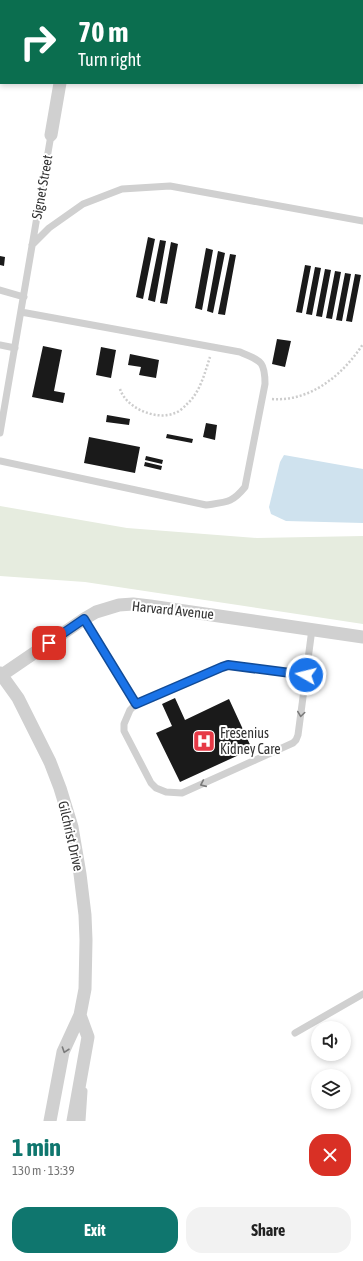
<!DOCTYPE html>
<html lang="en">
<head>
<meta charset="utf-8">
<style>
	:root { --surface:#fff; --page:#f2f2f2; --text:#222; --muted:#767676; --accent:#0f766e }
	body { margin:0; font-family:"Asap Condensed",sans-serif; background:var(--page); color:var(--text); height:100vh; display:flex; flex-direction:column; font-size:15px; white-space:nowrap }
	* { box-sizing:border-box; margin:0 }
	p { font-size:13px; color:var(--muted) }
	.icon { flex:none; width:22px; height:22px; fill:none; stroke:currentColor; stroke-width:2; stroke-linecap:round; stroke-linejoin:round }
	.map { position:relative; height:1121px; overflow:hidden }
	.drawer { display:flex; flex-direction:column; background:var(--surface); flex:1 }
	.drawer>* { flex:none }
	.banner { position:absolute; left:0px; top:0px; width:363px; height:84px; box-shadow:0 2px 6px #0003; background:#0b6e4f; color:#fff; overflow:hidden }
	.buttons { position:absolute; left:311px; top:1021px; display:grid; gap:8px }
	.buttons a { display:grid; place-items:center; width:40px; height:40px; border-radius:50%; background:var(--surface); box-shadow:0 2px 6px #0003; font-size:20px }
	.pin { position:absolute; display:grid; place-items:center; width:34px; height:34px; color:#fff; margin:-17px; border-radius:8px; box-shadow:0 2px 6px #0006 }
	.me { position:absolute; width:44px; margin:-22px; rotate:278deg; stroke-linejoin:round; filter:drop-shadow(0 0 3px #0008) }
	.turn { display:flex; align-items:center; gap:14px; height:84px; padding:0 12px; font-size:18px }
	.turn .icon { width:52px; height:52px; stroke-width:2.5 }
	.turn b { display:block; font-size:28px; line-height:34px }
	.round { display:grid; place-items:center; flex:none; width:42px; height:42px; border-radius:16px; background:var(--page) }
	.headline { display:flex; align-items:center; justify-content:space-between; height:68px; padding:0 12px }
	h1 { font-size:24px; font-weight:700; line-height:30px; color:var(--accent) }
	.primary-button { display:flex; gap:8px; margin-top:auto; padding:8px 12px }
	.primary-button a { flex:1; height:46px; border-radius:16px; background:var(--accent); color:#fff; font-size:16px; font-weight:700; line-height:46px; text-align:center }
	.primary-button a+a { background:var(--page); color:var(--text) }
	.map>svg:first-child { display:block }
</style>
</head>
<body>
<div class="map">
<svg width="363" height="1121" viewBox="0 0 363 1121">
	<rect width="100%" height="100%" fill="#fff"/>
	<path fill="#e6ecdf" d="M0,506L127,528L257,538L363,536V624L85,582L0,576Z"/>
	<path fill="#cfe2ee" d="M284,455L363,469V523L286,521L271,514L269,507L280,462Z"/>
	<path fill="#1a1a1a" d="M148,237L155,239L143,299L136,297Z
		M160,240L166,241L155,302L148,300Z
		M171,242L178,244L167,304L160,303Z
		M206,248L213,250L202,310L195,308Z
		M218,251L225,253L213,313L207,311Z
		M230,254L236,255L225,315L218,314Z
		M0,256L5,257L4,266L0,265Z
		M305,265L311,266L302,313L296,312Z
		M315,267L321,268L312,315L306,314Z
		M325,269L331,270L322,317L316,316Z
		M335,271L341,272L332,319L326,318Z
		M345,273L351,274L342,321L336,320Z
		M355,274L361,275L352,322L346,321Z
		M277,339L291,341L285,367L272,364Z
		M43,346L62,350L54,391L65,393L63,403L32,397Z
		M101,347L116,350L111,378L96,375Z
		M130,354L159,360L156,378L139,375L141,367L128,365Z
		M107,415L130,419L129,425L106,422Z
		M206,423L217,425L215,440L203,437Z
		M167,434L193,439L192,443L166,438Z
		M89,437L140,447L135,473L84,463Z
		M146,456L163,460L162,464L145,460Z
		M145,462L162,466L161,470L144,466Z
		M175,698L185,720L229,699L252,749L180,782L156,733L172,726L162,704Z"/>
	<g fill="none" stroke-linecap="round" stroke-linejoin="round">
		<path stroke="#cdcdcd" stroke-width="2.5" stroke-dasharray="2 2" stroke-linecap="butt" d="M120,389C126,408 156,421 175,413C179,412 184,407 187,404C200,393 205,372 210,357
			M272,399C310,402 343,375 363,344"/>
		<path stroke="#d0d0d0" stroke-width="7" d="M32,245L49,228L83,204L122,189L170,186L363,221
			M0,290L24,297
			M0,345L15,348
			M0,433L51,135
			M0,461L206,505C227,502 232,503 245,487L265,384C265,360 260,361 240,352L21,312
			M84,619L136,704
			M306,675L233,666L222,667L136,704L130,710L124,724V731L151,783L156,788L166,792L182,793L293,743L296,740L298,735L312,629
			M295,1033L363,994
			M82,1121L84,1091"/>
		<path stroke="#d0d0d0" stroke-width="13" d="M74,1V0
			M0,5H1
			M362,73H363
			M51,135L60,83
			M0,673L18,698L50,762L60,788L72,827L80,874L85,915L86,940L85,989L80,1015L63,1052L50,1121
			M2,675L84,619L96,612L119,605L133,604L150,606L363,637
			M73,1121L88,1037L80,1015"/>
	</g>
	<defs><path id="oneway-chevron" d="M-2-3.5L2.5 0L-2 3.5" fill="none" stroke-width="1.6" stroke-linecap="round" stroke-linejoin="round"/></defs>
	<g stroke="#7a7a7a">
		<use href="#oneway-chevron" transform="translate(301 714) rotate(98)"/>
		<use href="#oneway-chevron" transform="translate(203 784) rotate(156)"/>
		<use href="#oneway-chevron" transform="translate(65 1050) rotate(109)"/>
	</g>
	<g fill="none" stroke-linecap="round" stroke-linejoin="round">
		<g stroke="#114b97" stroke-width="10">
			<path id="route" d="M49,643L84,619L136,704L222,667L228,665L306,675"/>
		</g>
		<use href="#route" stroke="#1a73e8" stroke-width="7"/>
	</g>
	<defs>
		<g id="hospital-square" transform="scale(1.15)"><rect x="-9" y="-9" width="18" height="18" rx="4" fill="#e63946" stroke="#fff"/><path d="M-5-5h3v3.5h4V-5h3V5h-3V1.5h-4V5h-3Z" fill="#fff"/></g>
	</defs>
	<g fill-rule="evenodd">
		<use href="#hospital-square" x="204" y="741"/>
	</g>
	<g text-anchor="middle" stroke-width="4" stroke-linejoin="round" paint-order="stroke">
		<g font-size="14" fill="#333" stroke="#fff">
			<text transform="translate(42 187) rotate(-80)" y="5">Signet Street</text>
			<text transform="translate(173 610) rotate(6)" y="5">Harvard Avenue</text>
			<text transform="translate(71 836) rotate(77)" y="5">Gilchrist Drive</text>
		</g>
		<g font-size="14" fill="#333" stroke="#fff" text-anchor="start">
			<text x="220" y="738">Fresenius<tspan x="220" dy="16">Kidney Care</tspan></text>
		</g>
	</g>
</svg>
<div class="buttons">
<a><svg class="icon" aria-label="sound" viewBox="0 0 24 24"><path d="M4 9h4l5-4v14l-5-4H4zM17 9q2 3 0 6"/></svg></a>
<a><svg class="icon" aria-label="layers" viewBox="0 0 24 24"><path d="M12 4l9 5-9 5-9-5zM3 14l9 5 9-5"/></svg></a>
</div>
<div class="pin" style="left:49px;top:643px;background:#d93025"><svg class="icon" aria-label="arrive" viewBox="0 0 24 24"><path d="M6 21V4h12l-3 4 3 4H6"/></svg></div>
<svg class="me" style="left:306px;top:675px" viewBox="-20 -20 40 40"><circle r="17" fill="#1a73e8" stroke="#fff" stroke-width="3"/><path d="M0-11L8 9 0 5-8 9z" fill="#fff"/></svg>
<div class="banner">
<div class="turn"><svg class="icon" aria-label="right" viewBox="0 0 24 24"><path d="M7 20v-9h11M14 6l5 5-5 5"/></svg><div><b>70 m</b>Turn right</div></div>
</div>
</div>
<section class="drawer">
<div class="headline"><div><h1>1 min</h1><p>130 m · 13:39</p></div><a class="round" style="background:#d93025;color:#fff"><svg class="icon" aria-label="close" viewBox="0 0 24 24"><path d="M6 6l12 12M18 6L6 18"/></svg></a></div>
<div class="primary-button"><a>Exit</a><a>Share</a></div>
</section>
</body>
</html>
